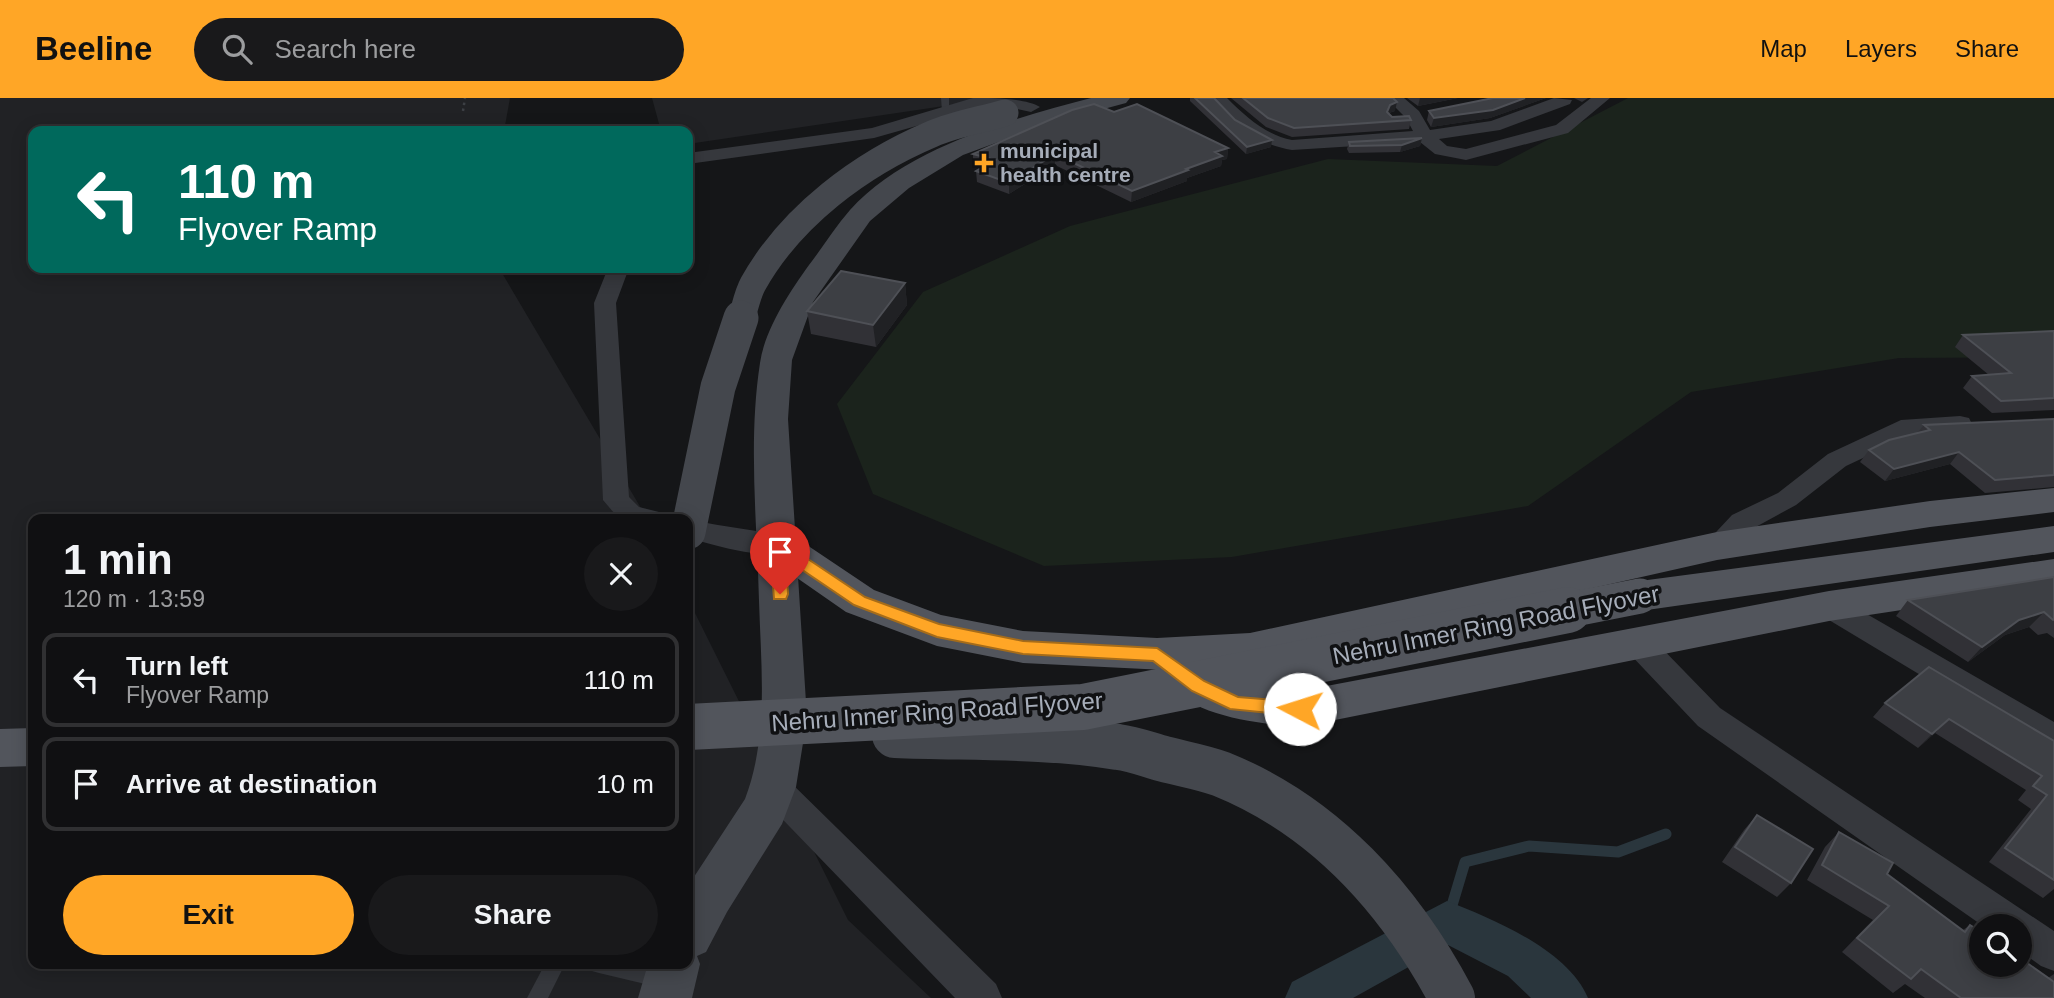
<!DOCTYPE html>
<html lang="en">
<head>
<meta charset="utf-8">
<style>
	:root { --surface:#101012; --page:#19191b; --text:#f1f3f6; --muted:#9c9d9f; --line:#303032; --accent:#ffa626 }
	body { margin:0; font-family:Arial,sans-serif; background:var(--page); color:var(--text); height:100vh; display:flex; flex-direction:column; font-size:26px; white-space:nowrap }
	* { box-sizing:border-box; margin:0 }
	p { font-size:23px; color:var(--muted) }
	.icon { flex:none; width:38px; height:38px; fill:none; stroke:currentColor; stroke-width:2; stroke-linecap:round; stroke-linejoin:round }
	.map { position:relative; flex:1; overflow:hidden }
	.drawer { position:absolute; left:28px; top:416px; width:665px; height:455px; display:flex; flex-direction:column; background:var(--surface); border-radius:14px; box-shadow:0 4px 18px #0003,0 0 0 2px var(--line) }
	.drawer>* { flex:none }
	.banner { position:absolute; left:28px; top:28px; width:665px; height:147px; border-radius:14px; box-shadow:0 4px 18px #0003,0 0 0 2px var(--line); background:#00695c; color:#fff; overflow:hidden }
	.fabs { position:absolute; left:1969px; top:816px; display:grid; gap:14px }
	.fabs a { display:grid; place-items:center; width:63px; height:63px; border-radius:50%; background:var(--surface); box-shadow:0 4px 18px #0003,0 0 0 2px var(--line); font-size:35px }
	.pin { position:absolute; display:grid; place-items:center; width:60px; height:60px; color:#fff; margin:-72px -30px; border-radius:50% 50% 50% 0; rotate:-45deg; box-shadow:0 0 7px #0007 }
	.pin .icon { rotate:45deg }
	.me { position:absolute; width:77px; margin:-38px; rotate:275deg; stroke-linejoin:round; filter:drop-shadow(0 0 5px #0008) }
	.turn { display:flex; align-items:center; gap:24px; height:147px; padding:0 35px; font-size:32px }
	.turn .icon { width:91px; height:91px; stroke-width:2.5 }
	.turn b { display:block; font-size:49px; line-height:60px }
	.round { display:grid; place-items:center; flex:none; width:74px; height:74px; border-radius:37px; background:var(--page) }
	.overview { display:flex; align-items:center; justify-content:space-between; height:119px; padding:0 35px }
	h1 { font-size:42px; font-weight:700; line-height:52px }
	.primary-button { display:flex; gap:14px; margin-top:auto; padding:14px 35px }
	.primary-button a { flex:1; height:80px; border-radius:42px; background:var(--accent); color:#111; font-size:28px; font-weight:700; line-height:80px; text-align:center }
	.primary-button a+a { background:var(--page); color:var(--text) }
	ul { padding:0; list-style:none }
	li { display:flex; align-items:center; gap:21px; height:94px; margin:0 14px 10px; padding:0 21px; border:4px solid var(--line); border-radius:14px }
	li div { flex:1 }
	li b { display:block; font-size:26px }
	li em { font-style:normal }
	header { display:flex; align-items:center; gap:42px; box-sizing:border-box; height:98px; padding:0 35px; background:var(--accent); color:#111 }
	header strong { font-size:33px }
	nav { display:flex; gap:38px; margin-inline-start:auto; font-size:24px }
	.search { width:490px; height:63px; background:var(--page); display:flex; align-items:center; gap:18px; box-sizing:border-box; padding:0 24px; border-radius:38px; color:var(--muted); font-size:26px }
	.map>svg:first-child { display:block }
</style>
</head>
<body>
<header>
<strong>Beeline</strong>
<div class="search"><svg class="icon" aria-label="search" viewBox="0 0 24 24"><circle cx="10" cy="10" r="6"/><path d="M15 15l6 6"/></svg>Search here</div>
<nav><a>Map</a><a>Layers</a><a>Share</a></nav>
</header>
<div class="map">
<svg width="2054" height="900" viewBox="0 0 2054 900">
	<rect width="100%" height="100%" fill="#151618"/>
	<path fill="#212225" d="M0,0H510L504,33H33V170H499L648,422H33V866H688V501L848,822L931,900H0Z
		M652,0H998L688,46V33H661Z"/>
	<path fill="#1b231c" d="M1628,0H2054V259L1899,260L1691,294L1528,408L1232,459L1044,468L873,396L837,306L923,194L1070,128L1328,61L1497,68Z"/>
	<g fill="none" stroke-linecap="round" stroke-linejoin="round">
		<path stroke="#2a363d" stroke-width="11" d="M1447,824L1465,764L1529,748L1618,754L1666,736"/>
		<path fill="#2a363d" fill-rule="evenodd" d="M1447,803C1493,821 1568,852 1588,900H1531L1508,878L1448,847L1353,900H1285L1292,884Z"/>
		<path stroke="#3c3f44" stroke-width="2.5" stroke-dasharray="2.5 3.5" stroke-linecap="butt" d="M463,13L465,0"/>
		<path fill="#36383d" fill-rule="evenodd" d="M941,0H949V15L942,13Z
			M545,866H565L548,900H527Z
			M590,866H639L669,874L672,881L669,888L662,890L599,875L592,873Z"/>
		<path fill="#36383d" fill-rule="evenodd" d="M973,0C992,0 1025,0 1040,9L1031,14L994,6L874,40L688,66V55L872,30Z
			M1210,0H1227C1246,19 1266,37 1292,42L1413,33L1406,20L1386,0H1404L1419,13L1430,32L1491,23L1554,0L1572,2L1570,6L1500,32L1439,41L1447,48L1466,51L1556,27L1591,0H1610L1568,35L1466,62L1435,56L1420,44L1292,52C1258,46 1230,28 1210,0Z
			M460,26L466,27L470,33H452L454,27Z
			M608,170H629L616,205L629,399L639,409L663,415L667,422H620L603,402L594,205Z
			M1960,318L1969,320L1972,326L1969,332L1914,336L1846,368L1796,407L1752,431L1727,455L1717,458L1707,455L1703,448L1732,417L1778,395L1828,356L1901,322Z
			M688,421C721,429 756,431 788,440L792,447L788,454C761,462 715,447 688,440Z
			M1829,497L1839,500L2054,624V653L2042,650L1819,516L1814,508L1819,500Z
			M1638,533L1649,537L1720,610L2054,833V873L2041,868L2020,853V828H1983L1698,628L1627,553L1623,545L1627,537Z
			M773,674L785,679L996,886L1002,900H955L761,699L756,689L761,679Z"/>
		<path fill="#44474d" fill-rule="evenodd" d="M1091,0H1130L1126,5L1044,27L963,57L909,90L870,123L813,204L792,262L788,321L807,620L796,689L782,726L727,814L706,854L697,858L700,866L692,900H638L648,866H688V788L745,701C769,638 761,569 759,503C757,424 748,343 760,265C765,231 789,195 809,167C823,149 835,129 850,112C907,49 1012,21 1091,0Z"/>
		<path fill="#52555c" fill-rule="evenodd" d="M2054,390V414L1930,429L1717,462L1250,567L1206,570L1239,586L1300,593L1829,493L2054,461V489L1829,523L1300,629C1257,625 1185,619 1163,577L1165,572L1023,565L937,548L846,514L764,457L759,447L764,437L778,433L792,437L874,492L941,517L1023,533L1157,540L1250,535L1717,434L1930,403Z
			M2054,428V454L1640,513L1626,508L1620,498L1626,488L1640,483Z
			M33,630V668L0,669V631Z"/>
		<path stroke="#44474d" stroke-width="27" d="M741,222C745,210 747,197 753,186C791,118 861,66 932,36C955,26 981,22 1005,15"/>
		<path stroke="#44474d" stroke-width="35" d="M688,434L718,289L741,220"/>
		<path stroke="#44474d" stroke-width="46" d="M895,637C969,640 1045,637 1118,649C1134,651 1149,657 1164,661C1183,666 1202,669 1221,676C1325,718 1400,802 1452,900"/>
		<path stroke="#52555c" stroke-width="35" d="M1559,514L1640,498"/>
		<path stroke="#52555c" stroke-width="46" d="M688,629L1083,609L1568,512"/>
	</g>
	<path fill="#313136" d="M1190,0H1214L1235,22L1271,49L1246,56L1190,3Z
		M1231,0H1393L1395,13L1389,15L1392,19L1411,22L1409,31L1292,39L1266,29Z
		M1407,0H1458L1418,8Z
		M1493,0H1546L1490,20L1431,29L1427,22L1429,13Z
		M1574,0H1588L1582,4Z
		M1114,14L1228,50L1227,61L1222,62L1221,68L1187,80V83L1131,104L1055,67L1009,96L977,84L976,73L983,69L973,66V56Z
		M1422,40L1420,48L1400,54L1349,55L1347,51L1349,44Z
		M905,185L907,207L876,249L811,236L807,213Z
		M2054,233V312L1992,315L1963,290L1972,278L1989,277L1955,249L1963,237Z
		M2054,321V389L1985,395L1950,366L1885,383L1860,364L1869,352L1917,335L1924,327Z
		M2054,479V540L2047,535L2038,537L2029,529L2005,537L1968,564L1896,518L1908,502Z
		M1885,605L2054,643V791L2043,800L1989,764L2031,711L2018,702L2026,692L1935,635L1918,650L1873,619Z
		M1757,717L1791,785L1777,799L1722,764L1744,732Z
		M1839,734L1887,776L1963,832L1970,827L2048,880L2054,876V900H1925L1905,886L1893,895L1842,854L1873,822L1807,782L1825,749Z"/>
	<path fill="#202124" d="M1420,0H1458L1418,8Z
		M1525,0H1546L1490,20L1431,29L1434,20Z
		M1397,4L1395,13L1388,15L1387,14L1390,7Z
		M1422,40L1420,48L1400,54L1402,47Z
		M1272,42L1271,49L1246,56L1247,49Z
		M1228,50L1227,61L1222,62L1221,68L1187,80V83L1131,104L1132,93L1186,71L1215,54Z
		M1055,56V67L1009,96V85Z
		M905,185L907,207L876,249L873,227Z
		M1959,354L1950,366L1885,383L1894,371Z
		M2044,514L2029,529L2005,537L1968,564L1982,549L2019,522Z
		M1949,621L1935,635L1918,650L1932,636Z"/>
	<path fill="#3d3f44" stroke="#4e5056" stroke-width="2" d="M1195,0H1214L1235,22L1272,42L1247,49Z
		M1243,0H1393L1397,4L1390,7L1387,14L1392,19L1409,18L1411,22L1294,30L1268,20Z
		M1493,0H1525L1493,12L1434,20L1429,13Z
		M1094,6L1114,14L1137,6L1228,50L1215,54L1222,58L1186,71L1188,72L1132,93L1055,56L1009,85L976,73L995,62L973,56L1072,12Z
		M1422,40L1402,47L1350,48L1349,44Z
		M841,173L905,185L873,227L807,213Z
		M2054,233V300L2001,303L1972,278L2011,275L1963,237Z
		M2054,321V377L1995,382L1959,354L1894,371L1869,352L1889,342L1930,332L1924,327Z
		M2054,479V521L2053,522L2044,514L2019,522L1982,549L1908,502Z
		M1929,569L2054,643V782L2005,750L2047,697L2033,688L2042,678L1949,621L1932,636L1885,605Z
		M1757,717L1813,751L1791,785L1735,749Z
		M1839,734L1893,765L1887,776L1965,834L1970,827L1981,834V866H2020V860L2054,884V900H1961L1921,871L1911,881L1857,840L1889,808L1822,767Z"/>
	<path fill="#ffa626" stroke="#a66c19" stroke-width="2" d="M778,441L865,499L939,526L1023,543L1157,550L1204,583L1238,599L1300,604L1306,606L1309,611L1306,616L1300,618L1230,611L1192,593L1153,563L1023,556L937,539L854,507L786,461L788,496L786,501H774L770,447Z"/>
	<path fill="#ffa626" stroke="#101113" stroke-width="2.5" d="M980.5 54.5h7v7h7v7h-7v7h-7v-7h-7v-7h7z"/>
	<g text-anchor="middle" stroke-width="7" stroke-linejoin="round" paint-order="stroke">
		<g font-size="21" font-weight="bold" fill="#a6adb9" stroke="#101113" text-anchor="start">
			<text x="1000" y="60">municipal<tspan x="1000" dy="24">health centre</tspan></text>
		</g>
		<g font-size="24" fill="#a6adb9" stroke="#101113">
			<text transform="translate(1496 527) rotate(-11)" y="8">Nehru Inner Ring Road Flyover</text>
			<text transform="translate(937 614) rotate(-4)" y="8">Nehru Inner Ring Road Flyover</text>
		</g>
	</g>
</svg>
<div class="fabs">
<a><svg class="icon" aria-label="search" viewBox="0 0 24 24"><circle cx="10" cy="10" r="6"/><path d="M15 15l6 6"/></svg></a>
</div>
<div class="pin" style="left:780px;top:496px;background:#d93025"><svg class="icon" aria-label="arrive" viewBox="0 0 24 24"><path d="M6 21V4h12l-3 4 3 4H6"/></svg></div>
<svg class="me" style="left:1300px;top:611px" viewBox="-20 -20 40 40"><circle r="19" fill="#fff"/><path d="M0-13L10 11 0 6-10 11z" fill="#ffa626"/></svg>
<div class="banner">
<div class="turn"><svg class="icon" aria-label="left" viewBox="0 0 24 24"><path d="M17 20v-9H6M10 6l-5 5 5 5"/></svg><div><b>110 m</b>Flyover Ramp</div></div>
</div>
<section class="drawer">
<div class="overview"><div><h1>1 min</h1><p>120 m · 13:59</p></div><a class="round"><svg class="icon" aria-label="close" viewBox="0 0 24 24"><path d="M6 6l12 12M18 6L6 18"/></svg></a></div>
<ul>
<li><svg class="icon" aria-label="left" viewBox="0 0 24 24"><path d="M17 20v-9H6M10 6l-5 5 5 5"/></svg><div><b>Turn left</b><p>Flyover Ramp</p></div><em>110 m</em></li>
<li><svg class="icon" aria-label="arrive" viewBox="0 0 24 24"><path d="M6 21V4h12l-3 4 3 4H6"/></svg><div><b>Arrive at destination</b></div><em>10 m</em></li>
</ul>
<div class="primary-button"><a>Exit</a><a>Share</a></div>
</section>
</div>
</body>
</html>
